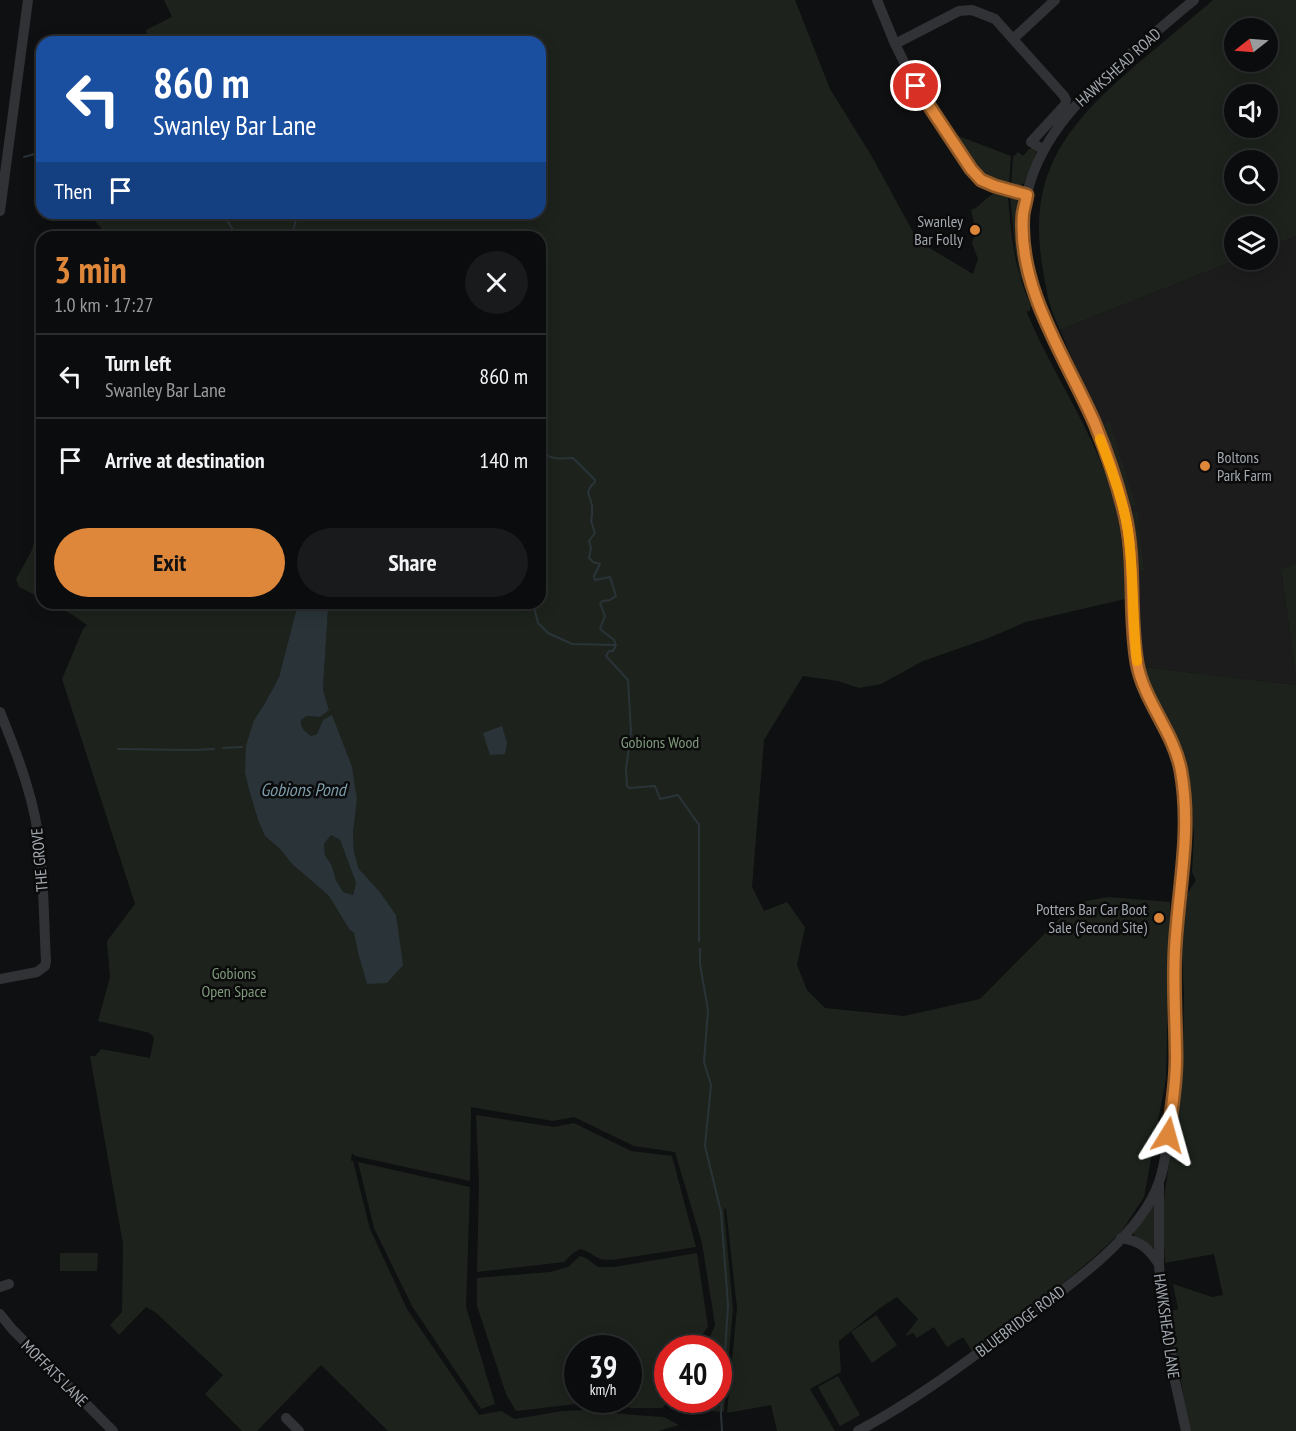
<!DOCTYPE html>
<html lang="en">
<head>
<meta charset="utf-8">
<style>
	:root { --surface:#0b0c0d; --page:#191a1b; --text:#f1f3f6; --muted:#9a9b9d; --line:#2b2c2e; --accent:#de873a }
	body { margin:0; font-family:"PT Sans Narrow",sans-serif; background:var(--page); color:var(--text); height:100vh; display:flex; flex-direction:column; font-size:22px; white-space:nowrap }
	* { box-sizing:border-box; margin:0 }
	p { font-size:20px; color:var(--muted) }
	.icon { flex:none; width:33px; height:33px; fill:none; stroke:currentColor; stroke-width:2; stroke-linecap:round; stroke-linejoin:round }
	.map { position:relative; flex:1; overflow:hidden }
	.panel { position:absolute; left:36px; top:231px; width:510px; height:378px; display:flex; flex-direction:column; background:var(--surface); border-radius:18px; box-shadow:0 3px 15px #0003,0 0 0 2px var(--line) }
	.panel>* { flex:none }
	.banner { position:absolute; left:36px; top:36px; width:510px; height:183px; border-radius:18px; box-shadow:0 3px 15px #0003,0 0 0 2px var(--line); background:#1a4fa0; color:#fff; overflow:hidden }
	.needle { width:39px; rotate:253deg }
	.fabs { position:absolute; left:1224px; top:18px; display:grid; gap:12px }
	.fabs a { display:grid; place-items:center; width:54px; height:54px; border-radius:50%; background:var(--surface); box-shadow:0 3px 15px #0003,0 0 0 2px var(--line); font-size:30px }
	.speed { position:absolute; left:564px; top:1335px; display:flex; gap:12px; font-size:30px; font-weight:700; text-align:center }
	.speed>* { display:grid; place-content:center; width:78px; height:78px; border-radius:50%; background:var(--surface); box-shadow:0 3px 15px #0003,0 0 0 2px var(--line); line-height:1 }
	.speed small { font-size:15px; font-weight:400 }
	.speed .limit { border:9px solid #d22; background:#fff; color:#111 }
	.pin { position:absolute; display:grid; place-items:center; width:51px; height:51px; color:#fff; margin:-26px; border:3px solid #fff; border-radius:50%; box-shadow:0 2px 6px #0007 }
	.me { position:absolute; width:66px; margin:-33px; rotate:8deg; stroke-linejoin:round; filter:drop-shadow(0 0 4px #0008) }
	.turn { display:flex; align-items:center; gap:21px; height:126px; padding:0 18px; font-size:27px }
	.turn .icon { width:78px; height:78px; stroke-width:2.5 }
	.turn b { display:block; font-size:42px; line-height:51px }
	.then { display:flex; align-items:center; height:57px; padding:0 18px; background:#0003; gap:12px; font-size:22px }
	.round { display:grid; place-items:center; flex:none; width:63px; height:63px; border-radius:32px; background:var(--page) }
	.summary { display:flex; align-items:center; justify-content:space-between; height:102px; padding:0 18px }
	h1 { font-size:36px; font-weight:800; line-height:45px; color:var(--accent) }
	.primary-button { display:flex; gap:12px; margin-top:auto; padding:12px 18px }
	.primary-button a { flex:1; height:69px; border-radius:36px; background:var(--accent); color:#111; font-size:24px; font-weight:800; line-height:69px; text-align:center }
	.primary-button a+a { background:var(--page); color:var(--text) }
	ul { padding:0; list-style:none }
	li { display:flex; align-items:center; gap:18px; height:84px; padding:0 18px; border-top:2px solid var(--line) }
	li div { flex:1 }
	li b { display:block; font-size:22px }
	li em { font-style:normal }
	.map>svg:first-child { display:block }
</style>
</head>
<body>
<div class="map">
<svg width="1296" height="1431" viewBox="0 0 1296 1431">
	<rect width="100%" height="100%" fill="#0f1011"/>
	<path fill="#1c1c1d" d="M1296,236V564L1281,571L1296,676V685L1143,667L1135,565L1099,422L1060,330L1236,260H1268V247Z"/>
	<path fill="#1d231c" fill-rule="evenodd" d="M164,0H795L830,89L871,155L918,241L973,274L978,259L972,243L974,237L977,236L971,210C981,208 986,194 998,193C1001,193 1005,195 1008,196C1011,236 1014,269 1031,306L1029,312L1026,310C1051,372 1091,426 1111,490C1122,524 1124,563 1125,599L1026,622L986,639L923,661L881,684L859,688L838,681L803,676L764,740L752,887L764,911L787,902L805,927L797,965L807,990L825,1008L904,1016L980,999L1066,912L1086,901L1108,897L1170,902L1166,1078L1144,1197L1121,1232L1092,1259L1029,1312L973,1353L963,1337L947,1347L934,1327L917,1338L913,1333L906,1336V1335L918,1319L897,1297L880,1308L839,1341L841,1372L810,1389L835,1431H777L771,1405L727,1413L737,1308L726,1208L724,1210L733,1309L724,1412L677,1409L682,1400H718V1348H705L715,1325L702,1243L675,1152L634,1146L574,1117L553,1121L471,1107L470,1181L355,1156L352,1153L351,1161H353L370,1229L407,1309L479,1415L501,1411L515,1419L563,1411L584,1410L634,1415L664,1417L679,1425L658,1431H388L321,1365L257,1431H242L205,1394L223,1375L155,1312L146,1307L119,1335L110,1325L122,1312L123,1244L90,1056H95L101,1049L150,1058L154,1038L150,1033L98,1021L110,977L107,941L135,904L62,679L83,629L87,625L73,615L50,603H301L298,605L296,611L279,677L264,705L254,720L245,773L249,790L258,820L265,836L280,849L292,864L329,896L349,929L354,932L358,953L367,983L379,891L359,869L354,852L353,833L357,800L323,720L317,734L311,736C305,732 300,727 301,720L307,716L320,717L329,709L323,689L328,609L318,603H540V237H104L101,228L88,213H540V42H133L147,33L146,30L172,17Z
		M1213,0H1296V236L1268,247V226H1234V260H1236L1060,330C1056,321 1052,313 1050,304C1047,297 1047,289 1045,282C1038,246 1035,209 1048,174C1065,126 1106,91 1143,59C1167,39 1190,20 1213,0ZM1234,28H1268V62H1234ZM1234,94H1268V128H1234ZM1234,160H1268V194H1234Z
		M956,135L1011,156L1009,186C977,177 972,162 954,137Z
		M1033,148L1036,151V154L1024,183L1018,187H1011L1013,157L1018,152L1023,156L1029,149Z
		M1010,195L1016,199L1019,205V222L1039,318L1020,276L1015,248Z
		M1109,421L1136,506L1131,505L1127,502L1102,430L1103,425Z
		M42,500V599L19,587L16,579L31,552L38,530Z
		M1137,511L1144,571L1137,569L1135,565L1130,518L1132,513Z
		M1296,564V676L1281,570Z
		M1143,667L1296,685V1431H1191L1187,1416L1169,1312L1178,1309L1173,1284L1212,1297L1223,1295L1214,1254L1165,1263L1162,1214L1183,1061L1184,996L1182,952L1184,927L1186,896L1196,880L1192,872L1194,836L1188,768L1183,749L1158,705Z
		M331,835L340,840L356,883L353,895L343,892L336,880L332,866L325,855L324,844Z
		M476,1115L554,1127L574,1123L631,1151L672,1156L696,1247L612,1260L600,1259L586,1251L580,1249L573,1253L564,1262L477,1272L479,1183Z
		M358,1162L470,1187L466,1307L495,1404L481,1409L412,1306L374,1228Z
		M1153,1203L1156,1204L1155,1246L1151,1249L1135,1237L1133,1232Z
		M60,1253H98L97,1271H60Z
		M697,1253L708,1327L696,1343L694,1348H668V1400L663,1408H634L584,1403L516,1411L506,1394L477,1306V1278L550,1272L568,1267L580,1256L586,1258L598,1267H614ZM578,1348H628V1400H578Z
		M876,1315L897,1345L872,1363L851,1332Z
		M838,1376L860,1415L840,1426L818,1387Z"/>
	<path fill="#2a3438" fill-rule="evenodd" d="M301,603H318L328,609L323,689L329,710L320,717L307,716L301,720C300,727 305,732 311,736L317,734L323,720L332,715L352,767L357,800L353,833L354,852L359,869L379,891L396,915L403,965L387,983L367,984L358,953L354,933L349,929L329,896L292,864L280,849L265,836L258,820L249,790L245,773L246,746L254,720L264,705L279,677L296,611L298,605ZM331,835L340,840L356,883L353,895L343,892L336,880L332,866L325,855L324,844Z
		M502,726L507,743L505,754L490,755L483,733Z"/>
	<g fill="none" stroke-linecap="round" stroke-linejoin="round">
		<path stroke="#2a3438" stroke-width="2" d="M421,42V41
			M24,157L42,152
			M222,213L238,237
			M292,234L298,213
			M540,449C548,460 560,459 573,458L595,480V482L591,486L588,492L592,505V516L591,521L595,533L589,541L591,548L589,558L593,562L600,564L594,576L595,580L610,577L616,596L610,600L603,601L600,603L605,616L600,629L614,640L616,645L613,651H609L606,656L628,680L631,732L626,769L627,786L629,788L655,786L660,799L678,795L699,825V941
			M533,603L538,623L548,633L572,644L616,645
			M223,748L242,747
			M118,749L193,750L214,749
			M700,949V964L708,1010L704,1062L711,1085L705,1146L721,1212L728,1305L721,1414L722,1431"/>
		<path stroke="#313235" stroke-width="10" d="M877,0L895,44L916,86L971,169L981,180L995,187L1027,195
			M1013,39L1055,0
			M895,44L959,11L972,10L995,19L1064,96L1066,100L1065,105L1031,142L1044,150
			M0,211L28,0
			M0,712C18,756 36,803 40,850C44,887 44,925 46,961L45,966L37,972L0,979
			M1159,1185V1264L1161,1297L1170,1343L1175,1381L1186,1431
			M1121,1238C1141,1241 1148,1248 1159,1264
			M0,1287L9,1284
			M0,1314L12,1329L113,1431
			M286,1418L299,1431
			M858,1431C913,1402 962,1365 1012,1328C1059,1293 1140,1239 1159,1182C1165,1166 1166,1149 1169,1132C1173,1107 1176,1082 1176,1057C1176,1023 1174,990 1175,956C1177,894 1193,833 1181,771C1174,733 1144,702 1137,663C1132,635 1133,607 1132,579C1130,542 1125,506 1113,471C1101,437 1085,404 1069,371C1043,316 1013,257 1027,194C1041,132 1089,89 1136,49C1155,33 1174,16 1194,0"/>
	</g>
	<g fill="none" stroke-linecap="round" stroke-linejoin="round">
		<g stroke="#905826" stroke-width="15">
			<path id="route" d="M916,86L971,169L981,180L995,186L1027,195C1026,201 1024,208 1023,214C1017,289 1067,359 1095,424C1106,451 1116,479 1123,507C1137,558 1128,611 1137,663C1144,702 1174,732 1181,771C1192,833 1178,889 1175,950C1173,986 1176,1022 1176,1058C1176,1083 1172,1110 1168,1135"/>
		</g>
		<use href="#route" stroke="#de873a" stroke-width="10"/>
		<path stroke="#f59e0b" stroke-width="10" d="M1100,439C1111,469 1123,499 1128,531C1134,574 1132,618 1137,661"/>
	</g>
	<g fill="#de873a" stroke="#0b0b0c" stroke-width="2">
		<circle cx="975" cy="230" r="6"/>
		<circle cx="1205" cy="466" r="6"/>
		<circle cx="1159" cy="918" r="6"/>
	</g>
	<g text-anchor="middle" stroke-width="5" stroke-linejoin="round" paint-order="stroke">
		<g font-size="16" fill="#a2a9b0" stroke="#0b0b0c">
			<text transform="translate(1118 67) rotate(-42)" y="6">HAWKSHEAD ROAD</text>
			<text transform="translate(39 860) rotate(-95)" y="6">THE GROVE</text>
			<text transform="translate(1020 1321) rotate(-37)" y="6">BLUEBRIDGE ROAD</text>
			<text transform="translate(1167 1326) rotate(82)" y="6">HAWKSHEAD LANE</text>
			<text transform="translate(55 1373) rotate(45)" y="6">MOFFATS LANE</text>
		</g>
		<g font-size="16" fill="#a2a9b0" stroke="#0b0b0c" text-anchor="end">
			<text x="963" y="227">Swanley<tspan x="963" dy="18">Bar Folly</tspan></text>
			<text x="1217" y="463" text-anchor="start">Boltons<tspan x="1217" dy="18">Park Farm</tspan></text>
			<text x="1147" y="915">Potters Bar Car Boot<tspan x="1147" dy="18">Sale (Second Site)</tspan></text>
		</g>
		<g font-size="16" fill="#7f9a7b" stroke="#0b0b0c">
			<text x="660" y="748">Gobions Wood</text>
			<text x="234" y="979">Gobions<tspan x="234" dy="18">Open Space</tspan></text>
		</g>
		<g font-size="18" font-style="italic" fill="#7c9ca9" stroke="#0b0b0c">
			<text x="303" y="796">Gobions Pond</text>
		</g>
	</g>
</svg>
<div class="fabs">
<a><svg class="needle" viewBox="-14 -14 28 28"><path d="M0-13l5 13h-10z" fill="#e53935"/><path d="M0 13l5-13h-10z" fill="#9a9b9d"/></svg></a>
<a><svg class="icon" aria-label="sound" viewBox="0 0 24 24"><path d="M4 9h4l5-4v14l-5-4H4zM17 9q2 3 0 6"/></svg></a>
<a><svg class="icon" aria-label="search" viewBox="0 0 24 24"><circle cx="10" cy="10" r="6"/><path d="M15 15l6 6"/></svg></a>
<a><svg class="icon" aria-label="layers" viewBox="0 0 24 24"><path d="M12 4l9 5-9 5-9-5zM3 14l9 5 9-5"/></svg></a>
</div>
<div class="speed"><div>39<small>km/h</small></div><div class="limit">40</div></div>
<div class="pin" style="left:916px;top:86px;background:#d93025"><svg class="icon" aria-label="arrive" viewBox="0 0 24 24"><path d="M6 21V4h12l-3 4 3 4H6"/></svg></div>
<svg class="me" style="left:1168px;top:1135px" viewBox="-20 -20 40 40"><path d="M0-17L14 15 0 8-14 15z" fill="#de873a" stroke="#fff" stroke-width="4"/></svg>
<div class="banner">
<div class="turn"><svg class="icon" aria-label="left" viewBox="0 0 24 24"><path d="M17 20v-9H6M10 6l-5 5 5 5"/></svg><div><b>860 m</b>Swanley Bar Lane</div></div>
<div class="then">Then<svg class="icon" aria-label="arrive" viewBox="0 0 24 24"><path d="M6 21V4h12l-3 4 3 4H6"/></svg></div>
</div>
<section class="panel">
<div class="summary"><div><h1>3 min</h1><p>1.0 km · 17:27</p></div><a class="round"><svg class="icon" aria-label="close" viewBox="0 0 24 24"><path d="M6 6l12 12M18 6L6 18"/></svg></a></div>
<ul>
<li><svg class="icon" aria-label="left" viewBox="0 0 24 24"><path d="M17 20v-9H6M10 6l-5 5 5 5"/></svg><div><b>Turn left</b><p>Swanley Bar Lane</p></div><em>860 m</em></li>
<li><svg class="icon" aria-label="arrive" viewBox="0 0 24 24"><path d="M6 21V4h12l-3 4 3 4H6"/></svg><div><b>Arrive at destination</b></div><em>140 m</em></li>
</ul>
<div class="primary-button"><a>Exit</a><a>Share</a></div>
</section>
</div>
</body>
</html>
